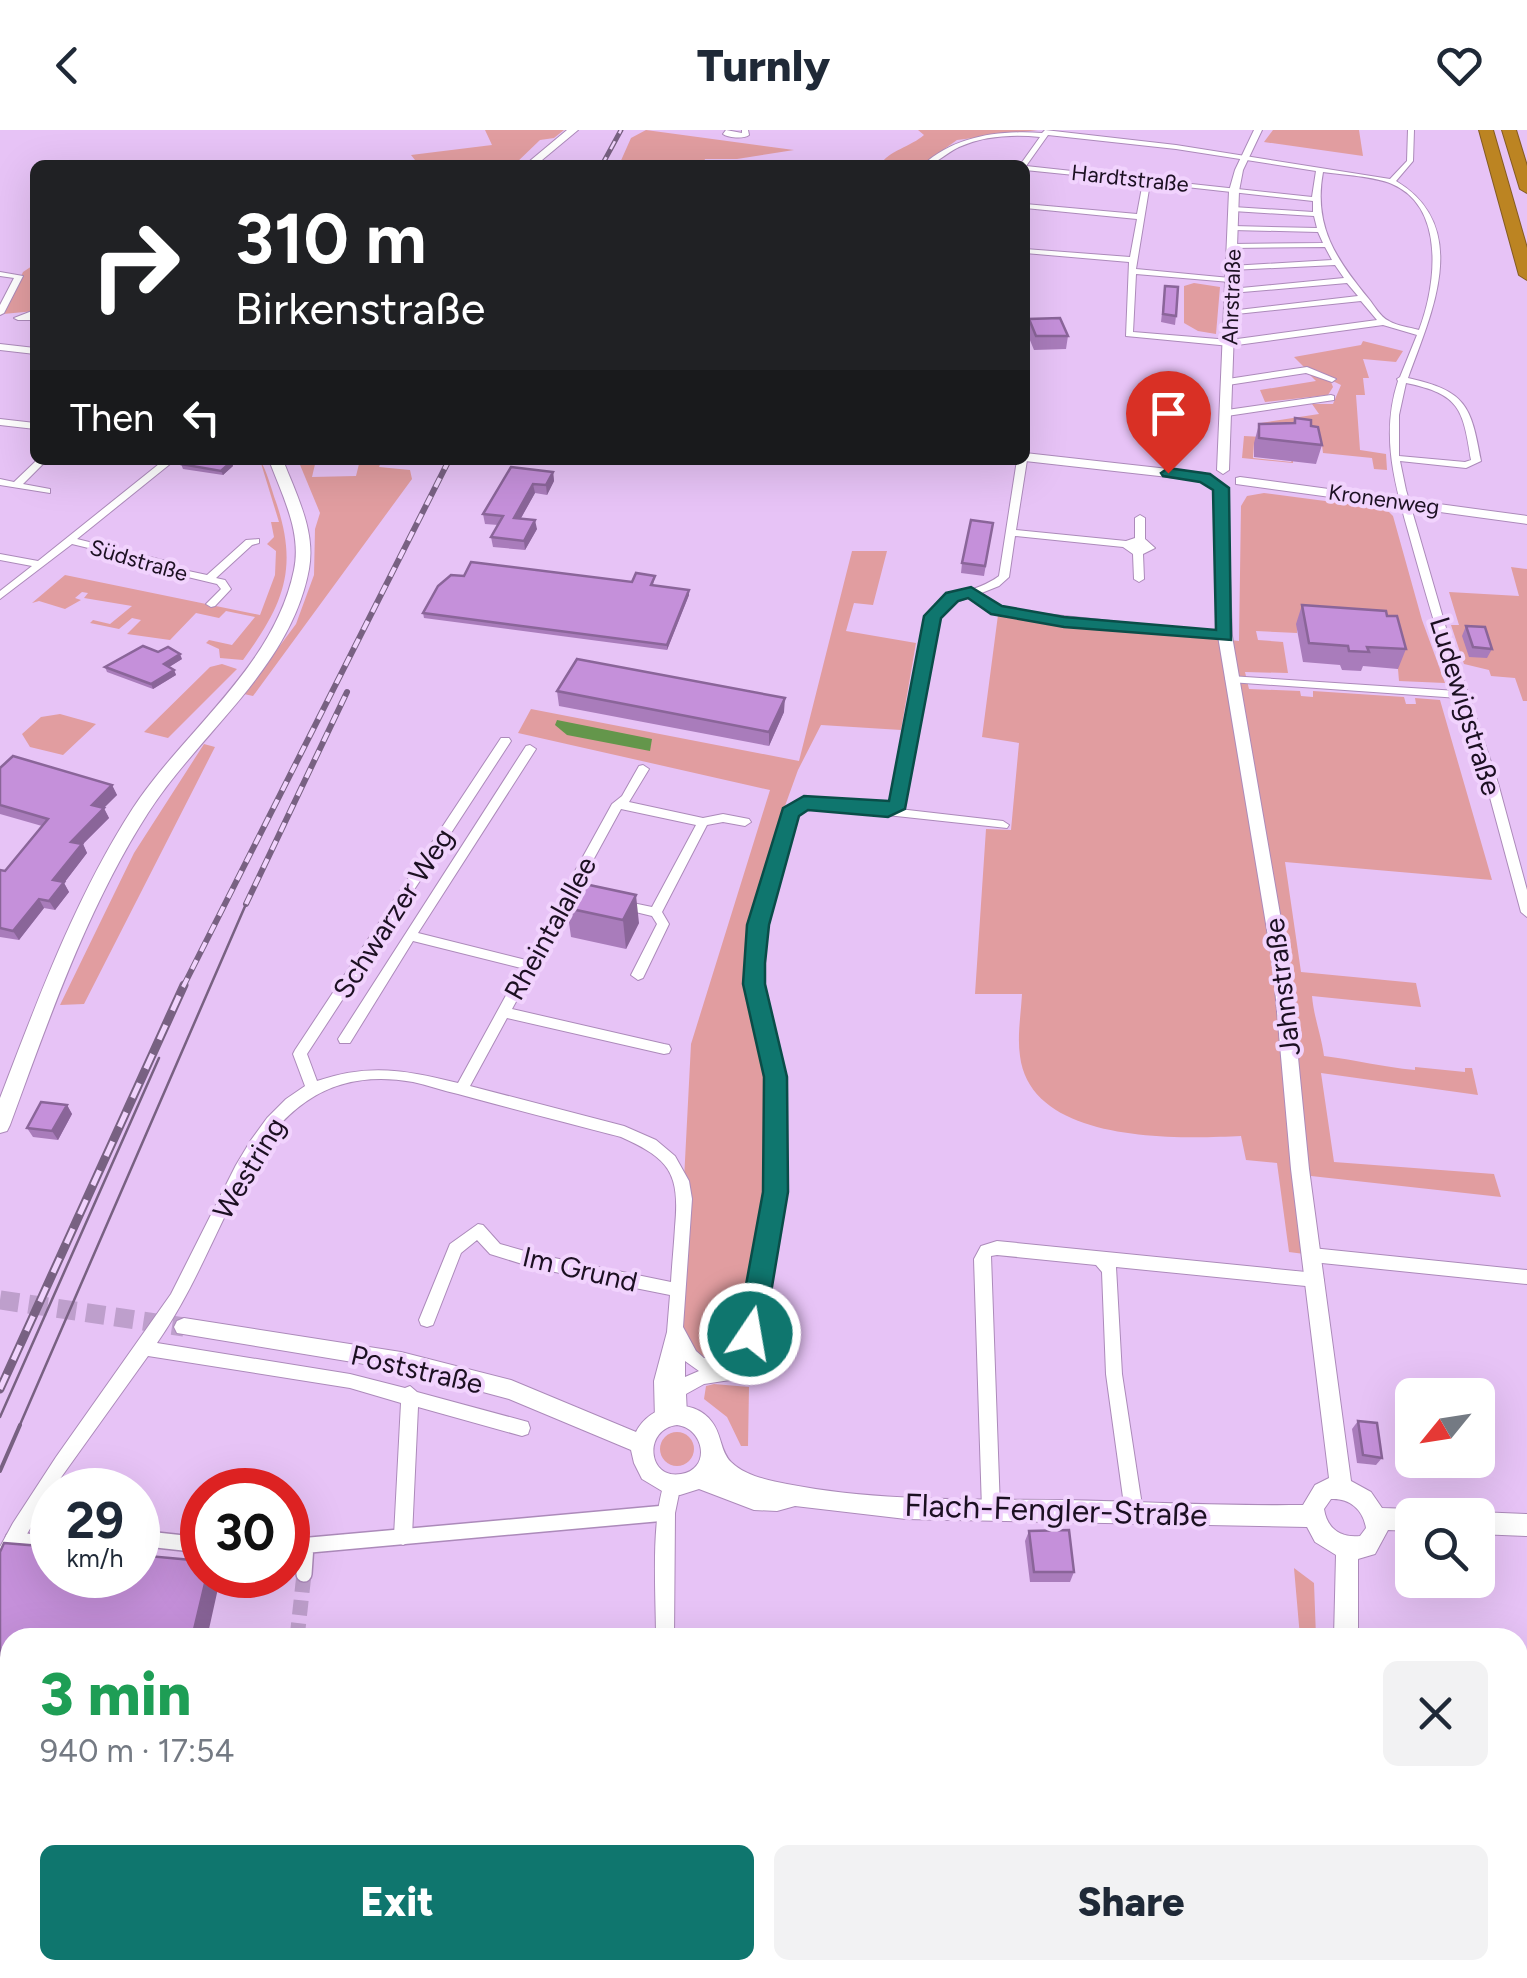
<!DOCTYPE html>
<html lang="en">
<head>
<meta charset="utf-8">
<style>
	:root { --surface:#fff; --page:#f2f2f3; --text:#1f2937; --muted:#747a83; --accent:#0f766e }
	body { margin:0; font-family:Figtree,sans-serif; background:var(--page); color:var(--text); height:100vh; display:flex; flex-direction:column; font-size:38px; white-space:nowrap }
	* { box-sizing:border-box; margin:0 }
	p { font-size:32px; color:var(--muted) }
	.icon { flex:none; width:55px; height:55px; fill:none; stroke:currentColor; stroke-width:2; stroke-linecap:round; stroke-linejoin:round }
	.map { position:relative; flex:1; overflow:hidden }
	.side { position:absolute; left:0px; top:1498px; width:1528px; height:352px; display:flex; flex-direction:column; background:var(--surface); border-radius:30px 30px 0 0; box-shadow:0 10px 40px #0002 }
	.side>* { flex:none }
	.hud { position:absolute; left:30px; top:30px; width:1000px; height:305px; border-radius:15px; box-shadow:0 10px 40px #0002; background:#202124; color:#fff; overflow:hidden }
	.needle { width:65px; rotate:240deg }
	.buttons { position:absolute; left:1395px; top:1248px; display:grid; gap:20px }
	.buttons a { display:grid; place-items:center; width:100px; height:100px; border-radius:15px; background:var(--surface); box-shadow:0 10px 40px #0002; font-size:50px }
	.speed { position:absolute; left:30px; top:1338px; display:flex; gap:20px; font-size:50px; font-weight:700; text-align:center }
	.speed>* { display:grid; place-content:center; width:130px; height:130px; border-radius:50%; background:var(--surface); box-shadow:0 10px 40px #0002; line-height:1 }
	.speed small { font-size:25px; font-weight:400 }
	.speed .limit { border:15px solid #d22; background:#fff; color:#111 }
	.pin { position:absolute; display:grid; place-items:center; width:85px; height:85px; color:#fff; margin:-102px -42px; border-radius:50% 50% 50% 0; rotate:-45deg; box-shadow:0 0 10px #0007 }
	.pin .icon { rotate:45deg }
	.me { position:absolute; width:110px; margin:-55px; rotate:12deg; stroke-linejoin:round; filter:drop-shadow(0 0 8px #0008) }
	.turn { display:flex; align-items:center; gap:35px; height:210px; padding:0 40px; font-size:45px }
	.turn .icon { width:130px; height:130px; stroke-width:2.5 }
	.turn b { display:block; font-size:70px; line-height:85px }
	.then { display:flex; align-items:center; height:95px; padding:0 40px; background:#0003; gap:20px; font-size:38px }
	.round { display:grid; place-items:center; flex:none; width:105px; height:105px; border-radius:15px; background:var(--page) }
	.head { display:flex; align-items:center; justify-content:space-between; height:170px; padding:0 40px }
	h1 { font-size:60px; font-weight:800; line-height:75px; color:#1e9e55 }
	.action { display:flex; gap:20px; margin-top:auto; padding:20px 40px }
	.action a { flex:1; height:115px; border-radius:15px; background:var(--accent); color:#fff; font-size:40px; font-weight:800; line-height:115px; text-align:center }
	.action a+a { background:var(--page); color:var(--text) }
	header { display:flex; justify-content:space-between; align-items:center; height:130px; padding:0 40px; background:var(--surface); font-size:45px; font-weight:800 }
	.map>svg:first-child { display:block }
</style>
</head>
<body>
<header><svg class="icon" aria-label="back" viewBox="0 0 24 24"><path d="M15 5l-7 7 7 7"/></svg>Turnly<svg class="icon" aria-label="heart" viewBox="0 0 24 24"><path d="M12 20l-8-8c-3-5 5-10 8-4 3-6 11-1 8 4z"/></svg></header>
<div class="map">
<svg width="1527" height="1848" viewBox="0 0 1527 1848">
	<rect width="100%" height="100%" fill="#e7c3f6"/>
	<path fill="#e19da0" d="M485,0H564L554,8L540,10L514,35H419L411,25L492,15Z
		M646,0L794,20L737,29H705L703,35H619L631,8Z
		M918,0H1038L957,10L922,35H880C888,21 912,16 924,5Z
		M1273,0H1359L1363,26L1264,12Z
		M35,134V181L3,184L23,142Z
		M1194,153L1220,157L1216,204L1198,201L1184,193V156Z
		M1363,211L1403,221L1396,232L1363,229L1369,248H1363L1365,265H1356L1360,320L1386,324L1387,340L1374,339L1372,328L1323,323L1322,315L1254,313L1253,328L1291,332L1293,329V333L1242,328L1244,306L1263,307L1261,293L1319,284L1312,274H1333L1341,255L1304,237L1294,227L1361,215Z
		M1307,242L1331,252L1333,257L1328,265L1265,272L1260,260L1316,251Z
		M260,330C267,341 271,358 276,372C299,439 283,475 243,530L220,528L219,519L206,513L209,510L232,515L255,487L226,481L219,488L196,483L170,510L127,504L141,490L132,488L119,499L90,493L93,490L110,494L132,476L84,468L88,463L82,462L75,468L81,470L65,479L39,471L32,473L65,445L260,485L275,445L276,421L267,414L274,407L271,392H279Z
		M298,330H316L312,347L356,346L360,330H382L379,337L410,340L412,349L253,566L244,564L296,494L314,445L315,399L320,383Z
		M1264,363L1386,379L1393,386L1422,490L1445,553L1399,551L1398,539L1297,495V503L1256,501L1258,510L1283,512L1288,543L1245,542L1249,559L1300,561L1301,566L1313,567V561L1404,567L1406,574H1416L1415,568L1440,570L1492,750L1285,732L1301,842L1416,853L1421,877L1312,866C1314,888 1321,904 1324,926C1358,930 1381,937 1415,940V937L1465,942V938H1472L1478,965L1321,943L1334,1032L1494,1044L1501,1067L1302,1045L1312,1125L1289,1122L1277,1033L1246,1030L1241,1006C1177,1009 1031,1014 1020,926C1017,906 1021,884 1022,864H975L986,699L1011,700L1019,613L982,607L998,485L1239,511L1241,376L1247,366Z
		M852,421H887L873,475L854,473L846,501L916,513L901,600L821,595L798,640L781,687L753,833L774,941L776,1061L752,1194L735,1197L726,1222L710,1229L698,1224L677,1186L691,914L770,660L518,603L531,579L799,631Z
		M1511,437L1527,439V571H1523L1515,548L1491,546L1489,540L1464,534L1451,495H1459L1449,462L1519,466Z
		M222,534L237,539L168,608L144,602L210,537Z
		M60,584L96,594L63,625L30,617L22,604L41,587Z
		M204,614L215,617L84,874L60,875L134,723Z
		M714,1254L749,1257L748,1316H741L727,1287L704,1269L706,1256Z
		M660 1319a17 17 0 1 1 34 0a17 17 0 1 1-34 0Z
		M1294,1438L1314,1453L1316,1507H1300Z"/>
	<path fill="#64964b" d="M557,590L652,609L650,621L567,605L555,595Z"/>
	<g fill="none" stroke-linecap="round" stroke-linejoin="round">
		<path stroke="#be9fcc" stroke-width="15" stroke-dasharray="15 8" stroke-linecap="butt" d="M297,1508L304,1444"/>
		<path stroke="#be9fcc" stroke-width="19" stroke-dasharray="19 10" stroke-linecap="butt" d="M0,1170L184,1197"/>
		<g stroke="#ac8aba" stroke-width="18">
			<path id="pedestrian" d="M138,1408L202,1415
				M13,1409L52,1415
				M288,1417L666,1383
				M304,1444L306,1415
				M0,1732L2,1723"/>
		</g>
		<g stroke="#ac8aba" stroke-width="2">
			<path id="minor" d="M726,0L742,3V0H748L749,5C744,9 728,8 723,4Z
				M1045,0L1176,15L1390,49L1407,31L1408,0H1414L1413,31L1396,51C1473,97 1431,184 1408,248C1466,261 1471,275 1481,331L1466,338L1400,331L1406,360L1446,498L1498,653L1527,760V787L1521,782L1479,627L1459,568L1230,552L1225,549L1230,546L1457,561C1441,517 1428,472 1415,426C1399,367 1378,312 1398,251L1397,249L1400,247L1417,205L1383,195L1230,216L1126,206L1129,132L1025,123V119L1130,127L1137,89L1025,78V74L1137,84L1143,52L1025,40V35H1020L1040,7C1012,4 984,6 959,17C946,23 936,35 923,35C955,6 999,0 1042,3ZM1048,5L1176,19L1316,41L1312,67L1026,36ZM1323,42C1343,45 1374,46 1392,54C1446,77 1436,156 1419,200C1409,197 1397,196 1389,191C1380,187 1374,175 1368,168C1336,129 1313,96 1323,42ZM1150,53L1313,71V82L1233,77L1229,79L1233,81L1314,86L1317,98L1233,96L1229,98L1233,100L1318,102L1323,113L1232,114L1228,116L1232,118L1325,117L1332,130L1231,136L1227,138L1231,140L1335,135L1344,148L1231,159L1227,161L1231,163L1347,153L1358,166L1230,181H1227V185L1361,171L1377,190L1230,210L1133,202L1136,144L1230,152L1234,150L1230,148L1136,139ZM1406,253C1460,264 1463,279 1471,330L1465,332L1399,326V285Z
				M0,142L23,146L4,183L0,185V175L14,148L0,146Z
				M32,181H35V190H18L14,188Z
				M0,214L35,218V224L0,220Z
				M1307,237L1336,249L1332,252L1306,243L1228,255L1224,252L1228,249Z
				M1331,265L1334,266V270L1227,286L1223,283L1227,280Z
				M0,289L35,293V299L0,295Z
				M1025,328L1027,330L1016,400L1126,411L1135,408V388L1140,385L1145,388V409L1155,418L1143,424L1144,449L1139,452L1134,449L1133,424L1123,417L1015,406L1009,447L999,456L979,464L988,472L1007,480L1225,503L1230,506L1225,509L1005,486L980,476L970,467C957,471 946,476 937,487L905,674L899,679L1003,691L1009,695L1007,698L813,677L802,678L795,685C778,732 762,783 760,834C759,874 777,909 782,947C791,1015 783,1088 770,1154C766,1174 763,1195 754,1213C749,1223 742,1230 734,1236L743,1238L745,1243L743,1248L704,1254L686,1264L687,1286L685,1291L679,1294L673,1291L671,1287L669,1294L663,1297L657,1294L655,1289L654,1251L667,1202L670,1165L535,1138L490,1124L477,1110L461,1123L433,1195L427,1197L421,1195L419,1190L450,1114L478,1094L483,1095L500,1114L535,1124L671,1152C672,1134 674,1115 675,1097C680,1043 670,1029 621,1007C567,993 512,979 458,964C443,961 428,955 413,952C333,938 283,975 246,1044C215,1102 195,1158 157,1213L350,1244L405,1258L410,1256L417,1262L528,1292L530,1298L528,1304L522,1306L418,1277L412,1406L409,1412L403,1415L397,1412L394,1406L401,1273L350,1258L148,1226L52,1360L6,1441L0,1444V1417L13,1393L56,1327L171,1164L236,1035L251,1010L267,988L286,969L305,956L293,924L295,920L501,608H509L511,611L307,924L317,951C368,933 407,940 458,953L521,838L413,811L350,913H340L338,909L526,616L530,615L536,619L418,803L526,830L612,674L622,666L639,636L643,635L649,639L629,672L703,688L723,684L749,689L751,692L745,696L723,692L707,695L662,782L669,794L643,848L638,850L631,845L657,794L652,786L619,778L617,775L623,771L652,777L696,695L621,679L512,879L664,914L669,915L671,919L669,923L664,924L507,888L470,956L624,996L656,1010L675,1026L689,1051L692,1069L683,1197L696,1221L704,1228L720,1227L730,1219L739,1209L750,1175L757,1144L769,1038L770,971L766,933L749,865L747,835L753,791L764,744L784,683L795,671L813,669L884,677L893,672L927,486C948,460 975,464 999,446L1017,330H1025ZM685,1231L699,1241L685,1247Z
				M37,330L45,332L23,354L50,359V363L0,355V349L14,352Z
				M164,330H175L77,409L174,433L179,439L207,445L246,410L259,409V413L252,415L216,448L225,450L231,459L215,476L211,477L206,474L221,459L217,454L171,443L166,437L72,414L0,469V461L32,436L0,430V424L38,431Z
				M997,1111L1316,1143L1321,1145L1324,1150L1321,1155L1316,1157L1116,1137L1122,1244L1143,1382L1140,1388L1134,1390L1128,1388L1125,1382L1106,1244L1102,1142L1096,1135L997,1125L991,1126L1000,1379L997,1385L991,1387L985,1385L982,1379L974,1129L981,1116Z
				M1312,1118L1527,1140V1154L1312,1132L1307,1130L1304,1125L1307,1120Z
				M672,1346L678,1348L681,1354L675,1383L674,1508H656C656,1462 650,1389 666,1348Z
				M0,1813L10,1814V1834L0,1833Z
				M197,1840H217L215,1848H195Z
				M646,1840H666L665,1848H645Z
				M900,1840H920L919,1848H899Z
				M1082,1840H1102V1848H1082Z
				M1351,1840H1402L1406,1848H1355Z"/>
		</g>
		<g stroke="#ac8aba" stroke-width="2">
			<path id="tertiary" d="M1254,0H1262L1243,40L1239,61L1229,340L1223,344L1217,340L1229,61L1235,40Z
				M1025,323L1204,343L1210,347L1204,351L1025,331Z
				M1240,347L1527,386V394L1236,354V348Z
				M1221,354L1227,358L1232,506L1289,836L1309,1039L1351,1351L1371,1362L1382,1378L1412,1379L1421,1385H1412V1401L1388,1400L1375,1424L1358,1429V1508H1334L1336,1425L1315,1412L1307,1397L906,1389L795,1376L777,1381L754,1380L699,1359L680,1365L667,1364L642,1349L634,1333L631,1320L509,1269L401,1240L177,1203L174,1197L177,1191L184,1188L401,1222L511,1250L636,1302C650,1274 692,1265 712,1292C722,1305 720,1321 731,1332C745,1346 768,1350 787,1354C879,1372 974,1369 1067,1370C1146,1372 1224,1376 1303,1375L1315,1355L1329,1348L1291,1039L1273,836L1218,506L1215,358ZM677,1295C704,1298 712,1339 681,1344C647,1350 643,1299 677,1295ZM1331,1369C1349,1368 1363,1379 1366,1398L1360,1406C1341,1408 1327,1399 1324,1379Z
				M1478,1382L1527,1384V1406L1478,1404V1385H1471Z
				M1335,1840H1361V1848H1335Z"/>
		</g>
		<g stroke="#ac8aba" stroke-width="2">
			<path id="secondary" d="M567,0H578L536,35H525Z
				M269,330H283C296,364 316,401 309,439C291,538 200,602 148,683C87,778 49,889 10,995L7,1001L0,1003V968L5,955C41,861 78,763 133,678C185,599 274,537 294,440C302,402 282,365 269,330Z"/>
		</g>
		<g stroke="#845b22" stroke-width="2">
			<path id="motorway" d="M1479,0H1493L1527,118V150L1519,145Z
				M1502,0H1516L1527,36V63L1520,59Z"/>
		</g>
		<use href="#pedestrian" stroke="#fff" stroke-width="15"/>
		<use href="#minor" fill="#fff" fill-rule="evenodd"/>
		<use href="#tertiary" fill="#fff" fill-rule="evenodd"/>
		<use href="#secondary" fill="#fff" fill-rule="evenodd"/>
		<use href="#motorway" fill="#bc8422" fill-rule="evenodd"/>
		<path stroke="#786182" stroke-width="2.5" d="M0,1287L159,928
			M19,1297L246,774"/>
		<path stroke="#786182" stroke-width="4" d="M0,1341L20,1295"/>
		<g stroke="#786182" stroke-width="5">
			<path id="rail-far2" d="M602,35L621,0"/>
		</g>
		<g stroke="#786182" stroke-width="6">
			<path id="rail-far1" d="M246,774L347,562
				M183,857L449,330"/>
		</g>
		<g stroke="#786182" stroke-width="9">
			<path id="rail" d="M0,1259L184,855"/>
		</g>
		<use href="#rail-far2" stroke="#f1d3fd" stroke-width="2.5" stroke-dasharray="9" stroke-linecap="butt"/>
		<use href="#rail-far1" stroke="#f1d3fd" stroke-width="4" stroke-dasharray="10" stroke-linecap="butt"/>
		<use href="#rail" stroke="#f1d3fd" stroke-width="5" stroke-dasharray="16" stroke-linecap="butt"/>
	</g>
	<path fill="#a97cbb" d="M1165,156L1176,186L1175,195L1161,192Z
		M1029,189L1068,206L1066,219L1034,220L1027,203Z
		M1295,288L1311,296L1322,315L1316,334L1254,327V313L1259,294L1293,293Z
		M181,334L233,336L223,345L183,339Z
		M553,342L554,351L547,365L535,363L521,388L537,399L525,420L493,417L491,407L498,395L485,394L483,384Z
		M993,393L984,446L961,443L962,433Z
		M655,446L653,455L689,460V465L667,520L424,488L423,483L632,452Z
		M1302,475L1387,486L1406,519L1398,539L1363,536L1361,541L1342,540L1340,535L1303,532L1296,494Z
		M1466,496L1492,519L1487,528L1469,527L1462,506Z
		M158,522L182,529L169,537L174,540L176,545L153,559L107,542L105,537Z
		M557,561L784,582L769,616L559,576Z
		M0,638L112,655L117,665L103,678L109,688L83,714L87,723L64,753L69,762L55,780L44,778L19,810L0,807V740L5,741L42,696L0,684Z
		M567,778L639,793L626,819L571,807Z
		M67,975L72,984L58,1010L33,1007L27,998Z
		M1358,1291L1382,1328L1376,1335L1357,1333L1352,1299Z
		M1029,1401L1074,1442L1070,1452H1030L1025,1411Z"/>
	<path fill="#8a6599" d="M232,331L233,336L223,345L221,341Z
		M553,342L554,351L547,365L546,355Z
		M533,354L535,363L516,397L514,388Z
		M535,390L537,399L525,420L524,411Z
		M689,460V465L667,520V515Z
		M180,524L182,529L166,539L164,534Z
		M174,540L176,545L153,559L151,554Z
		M785,568L784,582L769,616V602Z
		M112,655L117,665L97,685L92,675Z
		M104,678L109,688L83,714L87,723L64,753L69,762L55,780L49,771L53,750L71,712Z
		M636,765L639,793L626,819L623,790Z
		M39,769L44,778L19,810L13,801Z
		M67,975L72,984L58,1010L52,1001Z
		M207,1445H221L207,1508H192Z"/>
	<path fill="#c590da" stroke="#8a6599" stroke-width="2.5" d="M1165,156L1178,157L1176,186L1163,184Z
		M1060,188L1068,206H1036L1029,189Z
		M1295,288L1311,290V296L1318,297L1322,315L1259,308V294L1295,293Z
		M191,330H228L232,331L221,341L181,334Z
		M511,337L553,342L546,355L533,354L514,388L535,390L524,411L491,407L503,386L483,384Z
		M971,390L993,393L985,436L962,433Z
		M471,432L632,452L636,443L655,446L651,455L689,460L667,515L423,483L438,456L451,445L464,446Z
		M1302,475L1386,481L1387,486H1397L1406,519L1367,517L1369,522L1349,521L1348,516L1309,513Z
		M1466,496L1485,497L1492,519L1473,517Z
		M143,516L158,522L168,517L180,524L164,534L174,540L151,554L105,537Z
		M577,529L785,568L769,602L557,561Z
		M13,626L112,655L92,675L104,678L71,712L82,714L53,750L64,752L49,771L39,769L13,801L0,798V740L5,741L48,689L0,675V638Z
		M580,753L636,765L623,790L567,778Z
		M41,972L67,975L52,1001L27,998Z
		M1358,1291L1377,1293L1382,1328L1363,1325Z
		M1069,1400L1074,1442H1034L1029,1401Z
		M4,1413L52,1417V1445H138V1425L202,1431V1445H207L192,1508H10V1717L0,1716V1422Z"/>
	<path fill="#0f766e" stroke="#0a4d48" stroke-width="2.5" d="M1168,338L1210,344L1229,358L1231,510L1064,497L991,484L968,468L958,471L941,488L905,679L888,687L808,680L799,686L769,795L765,833V854L787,947L788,1062L764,1204L760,1212L750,1216L741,1212L737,1204L763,1062L764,947L743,854L747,795L783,678L804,666L889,671L924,486L946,463L971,457L1002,476L1064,487L1216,500L1213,360L1200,352L1163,346L1161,343Z"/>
	<g text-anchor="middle" stroke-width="8" stroke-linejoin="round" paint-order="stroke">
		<g font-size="22" fill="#1c1022" stroke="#f1d3fd">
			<text transform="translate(1130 48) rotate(6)" y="8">Hardtstraße</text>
			<text transform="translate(1231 167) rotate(-88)" y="8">Ahrstraße</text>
			<text transform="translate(1384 369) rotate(8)" y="8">Kronenweg</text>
			<text transform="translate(139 430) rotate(16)" y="8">Südstraße</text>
		</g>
		<g font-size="28" fill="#1c1022" stroke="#f1d3fd">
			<text transform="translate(1466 576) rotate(73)" y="10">Ludewigstraße</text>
			<text transform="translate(393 783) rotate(-57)" y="10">Schwarzer Weg</text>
			<text transform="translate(550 798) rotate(-61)" y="10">Rheintalallee</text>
			<text transform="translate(1282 857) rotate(-97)" y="10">Jahnstraße</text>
			<text transform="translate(249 1038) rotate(-59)" y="10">Westring</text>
			<text transform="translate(580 1139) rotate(13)" y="10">Im Grund</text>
			<text transform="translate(417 1239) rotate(13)" y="10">Poststraße</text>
		</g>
		<g font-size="32" fill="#1c1022" stroke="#f1d3fd">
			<text transform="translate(1056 1380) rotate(2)" y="11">Flach-Fengler-Straße</text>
		</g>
	</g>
</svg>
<div class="buttons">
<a><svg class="needle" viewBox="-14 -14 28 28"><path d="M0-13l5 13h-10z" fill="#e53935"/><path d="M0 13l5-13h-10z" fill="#747a83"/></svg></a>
<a><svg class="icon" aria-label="search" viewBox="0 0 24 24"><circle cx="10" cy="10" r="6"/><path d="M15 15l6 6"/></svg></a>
</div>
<div class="speed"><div>29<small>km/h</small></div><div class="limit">30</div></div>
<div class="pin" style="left:1168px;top:343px;background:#d93025"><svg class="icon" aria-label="arrive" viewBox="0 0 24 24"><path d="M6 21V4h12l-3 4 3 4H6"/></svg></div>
<svg class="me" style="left:750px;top:1204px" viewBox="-20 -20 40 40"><circle r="17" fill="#0f766e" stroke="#fff" stroke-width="3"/><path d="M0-11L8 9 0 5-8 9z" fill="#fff"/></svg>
<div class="hud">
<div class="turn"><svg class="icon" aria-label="right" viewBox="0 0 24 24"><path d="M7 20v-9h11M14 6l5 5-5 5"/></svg><div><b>310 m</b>Birkenstraße</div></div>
<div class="then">Then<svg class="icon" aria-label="left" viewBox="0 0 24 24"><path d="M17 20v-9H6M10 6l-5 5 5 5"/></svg></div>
</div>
<section class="side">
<div class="head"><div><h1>3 min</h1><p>940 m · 17:54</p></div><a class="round"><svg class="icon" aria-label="close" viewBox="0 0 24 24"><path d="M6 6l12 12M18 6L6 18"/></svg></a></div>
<div class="action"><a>Exit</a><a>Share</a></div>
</section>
</div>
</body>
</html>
